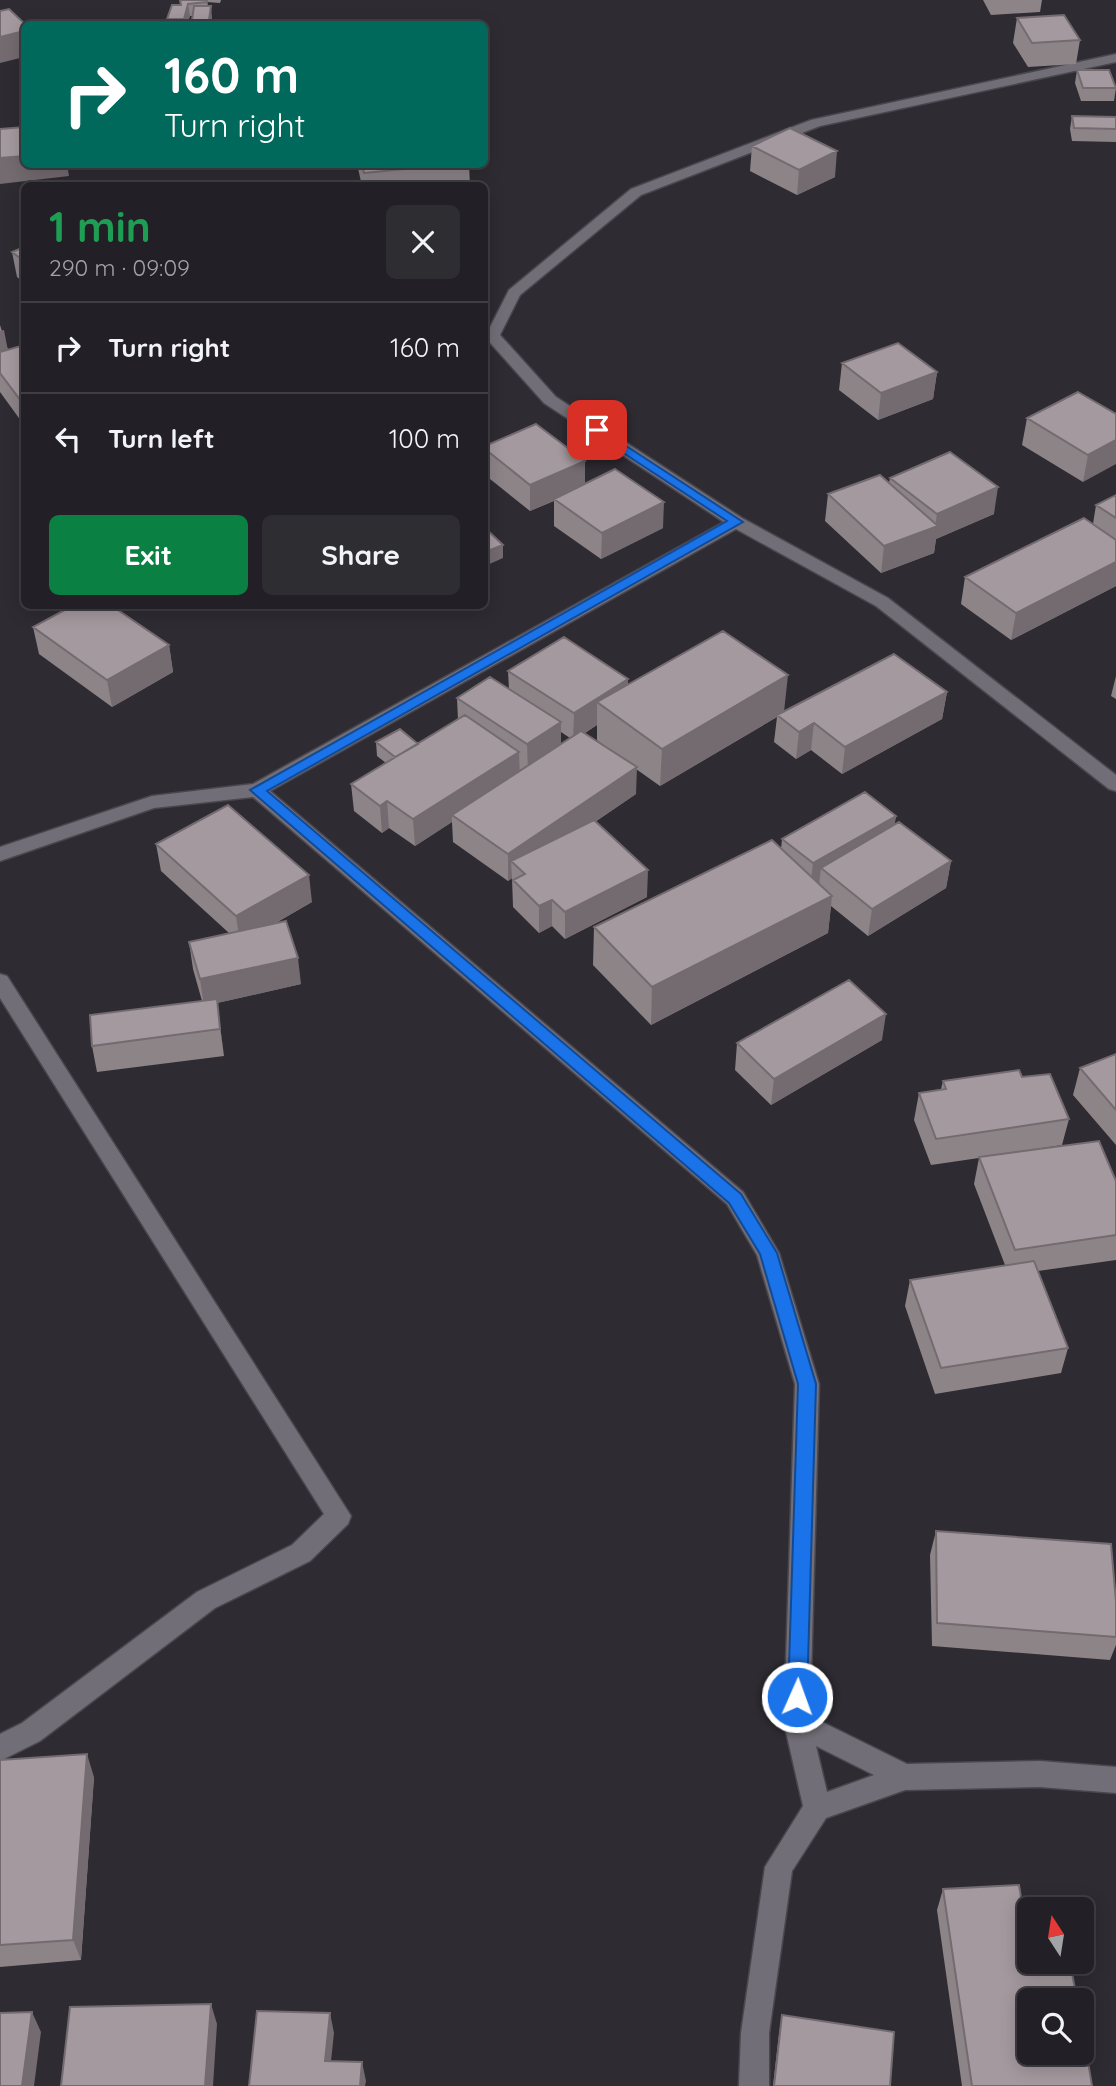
<!DOCTYPE html>
<html lang="en">
<head>
<meta charset="utf-8">
<style>
	:root { --surface:#222026; --page:#2e2d32; --text:#f1f3f6; --muted:#a2a3a7; --line:#3f3e43; --accent:#0b8043 }
	body { margin:0; font-family:Quicksand,sans-serif; background:var(--page); color:var(--text); height:100vh; display:flex; flex-direction:column; font-size:26px; white-space:nowrap }
	* { box-sizing:border-box; margin:0 }
	p { font-size:23px; color:var(--muted) }
	.icon { flex:none; width:38px; height:38px; fill:none; stroke:currentColor; stroke-width:2; stroke-linecap:round; stroke-linejoin:round }
	.map { position:relative; flex:1; overflow:hidden }
	.details { position:absolute; left:21px; top:182px; width:467px; height:427px; display:flex; flex-direction:column; background:var(--surface); border-radius:10px; box-shadow:0 4px 18px #0003,0 0 0 2px var(--line) }
	.details>* { flex:none }
	.guide { position:absolute; left:21px; top:21px; width:467px; height:147px; border-radius:10px; box-shadow:0 4px 18px #0003,0 0 0 2px var(--line); background:#00695c; color:#fff; overflow:hidden }
	.needle { width:46px; rotate:348deg }
	.tools { position:absolute; left:1017px; top:1897px; display:grid; gap:14px }
	.tools a { display:grid; place-items:center; width:77px; height:77px; border-radius:10px; background:var(--surface); box-shadow:0 4px 18px #0003,0 0 0 2px var(--line); font-size:35px }
	.pin { position:absolute; display:grid; place-items:center; width:60px; height:60px; color:#fff; margin:-30px; border-radius:14px; box-shadow:0 4px 10px #0006 }
	.me { position:absolute; width:77px; margin:-38px; rotate:2deg; stroke-linejoin:round; filter:drop-shadow(0 0 5px #0008) }
	.turn { display:flex; align-items:center; gap:24px; height:147px; padding:0 28px; font-size:32px }
	.turn .icon { width:91px; height:91px; stroke-width:2.5 }
	.turn b { display:block; font-size:49px; line-height:60px }
	.round { display:grid; place-items:center; flex:none; width:74px; height:74px; border-radius:10px; background:var(--page) }
	.headline { display:flex; align-items:center; justify-content:space-between; height:119px; padding:0 28px }
	h1 { font-size:42px; font-weight:700; line-height:52px; color:#1e9e55 }
	.cta { display:flex; gap:14px; margin-top:auto; padding:14px 28px }
	.cta a { flex:1; height:80px; border-radius:10px; background:var(--accent); color:#fff; font-size:28px; font-weight:700; line-height:80px; text-align:center }
	.cta a+a { background:var(--page); color:var(--text) }
	ul { padding:0; list-style:none }
	li { display:flex; align-items:center; gap:21px; height:91px; padding:0 28px; border-top:2px solid var(--line) }
	li div { flex:1 }
	li b { display:block; font-size:26px }
	li em { font-style:normal }
	.map>svg:first-child { display:block }
</style>
</head>
<body>
<div class="map">
<svg width="1116" height="2086" viewBox="0 0 1116 2086">
	<rect width="100%" height="100%" fill="#2e2b32"/>
	<g fill="none" stroke-linecap="round" stroke-linejoin="round">
		<g stroke="#49464d" stroke-width="3">
			<path id="minor" d="M1116,54V62L820,126L641,195L520,295L500,335L556,397L742,518L888,598L1116,775V791L1109,789L876,606L736,529L270,791L743,1192L779,1253L819,1384L810,1716L907,1764L1040,1761L1116,1767V1793L1040,1787L905,1790L826,1818L792,1871L769,2033V2086H739L741,2033L765,1867L803,1806L784,1723L795,1384L757,1255L727,1204L253,797L154,808L0,861V847L152,796L253,784L724,522L544,403L485,337L509,290L631,189L811,120ZM816,1746L874,1775L827,1792Z
				M0,974L7,976L351,1516L348,1524L310,1561L215,1608L40,1741L0,1761V1734L22,1723L197,1592L292,1545L324,1514L0,998Z"/>
		</g>
		<use href="#minor" fill="#726e77" fill-rule="evenodd"/>
	</g>
	<path fill="#8d8488" fill-rule="evenodd" d="M180,0H221L220,3L207,2L212,18L211,24H192V16H190L187,24H168L167,19L180,5Z
		M983,0H1042L1040,12L991,15Z
		M1017,18L1080,40L1076,64L1028,67L1013,43Z
		M1077,70L1116,88L1114,101H1081L1075,83Z
		M1072,116L1116,117V142L1072,141L1070,129Z
		M752,146L835,177L797,195L750,171Z
		M357,164H469L470,186H362Z
		M24,247V283L17,277L12,252Z
		M0,325L8,350L24,345V425L0,392Z
		M842,363L937,372L933,399L878,420L839,390Z
		M1116,414L1083,482L1022,445L1027,418Z
		M485,446L585,461V484L663,528L601,559L554,526V501L530,511L485,475Z
		M890,478L994,514L936,539L934,553L881,573L825,521L828,494L889,483Z
		M1116,495V586L1011,640L961,604L965,577L1093,524L1096,505Z
		M33,627L169,645L173,672L112,707L39,654Z
		M508,671L628,679V685L784,711L947,692L942,719L842,774L811,750L796,759L774,742L777,717L660,786L636,769V794L595,822L647,897L565,939L552,926L539,933L513,907L512,878L508,881L453,842L452,822L415,846L389,828L382,833L354,811L351,784L386,763L377,756L376,742L418,744L458,720L457,698L509,689ZM597,725V740L607,748L585,733ZM561,732L570,738L561,744Z
		M1116,676V699L1111,696Z
		M896,816L894,825L951,861L946,888L868,936L831,906L828,933L651,1025L593,965L594,927L781,849L782,839Z
		M156,844L312,902L274,924L301,984L217,1003L224,1056L97,1072L92,1046L202,1001L193,969L189,942L229,933L161,871Z
		M882,1040L771,1105L735,1070L737,1043Z
		M1116,1054V1145L1073,1095L1080,1068Z
		M1022,1077L1069,1119L1062,1145L1004,1154L1116,1181V1260L1038,1271L1068,1348L1061,1373L935,1394L905,1306L910,1280L1005,1265L974,1184L979,1158L931,1165L914,1120L919,1093L941,1089L943,1081Z
		M936,1531L1116,1602V1645L1110,1660L932,1646L930,1555Z
		M0,1760L94,1777L81,1960L0,1967Z
		M943,1889L1025,1923L1092,2086H962L937,1910Z
		M782,2015L890,2086H773L779,2034Z"/>
	<path fill="#736b6f" d="M188,4L190,16L187,24H184V19Z
		M211,6L212,18L211,24H209V20Z
		M24,31V57L0,63V37Z
		M837,151L835,177L797,195L799,170Z
		M24,156V164H67L69,176L0,184V158Z
		M4,330L9,356L0,359V331Z
		M937,372L933,399L878,420L881,393Z
		M1116,440V464L1083,482L1088,455Z
		M585,461V487L530,511V485Z
		M998,487L994,514L936,539L934,553L881,573L884,546L935,527L937,514Z
		M664,502L663,528L601,559L602,533Z
		M503,545V558L485,566V552Z
		M1116,562V586L1011,640L1016,613Z
		M169,645L173,672L112,707L107,680Z
		M788,675L784,712L777,715V717L660,786L662,749Z
		M628,679L627,706L597,702V725L573,740L574,713Z
		M947,692L942,719L842,774L845,747Z
		M561,722V749L528,771L527,744Z
		M814,723L811,750L796,759L799,732Z
		M519,752L520,779L452,815V822L415,846L413,819Z
		M637,767L636,794L522,871L511,861L512,878L508,881V854Z
		M387,801L389,828L382,833L380,806Z
		M896,816L892,843L821,868L819,885L810,890L813,863Z
		M951,861L946,888L868,936L872,909Z
		M648,870L647,897L565,939V912Z
		M309,875L312,902L240,943L236,916Z
		M832,896L828,933L651,1025L652,987Z
		M552,900V926L539,933V906Z
		M298,958L301,984L217,1003L224,1056L220,1029L204,1006L200,979Z
		M886,1014L882,1040L771,1105L774,1079Z
		M87,1754L94,1777L81,1960L73,1940Z
		M211,2004L217,2024L213,2086H205Z
		M32,2012L41,2032L34,2086H22Z
		M330,2013L334,2033L329,2080L325,2061Z
		M362,2062L366,2081L365,2086H360Z"/>
	<path fill="#a4999e" stroke="#736b6f" stroke-width="2" d="M180,0H207V2L188,4L184,19H167L172,5H181Z
		M194,6H211L209,20H192Z
		M9,9L25,24L24,31L0,37V11Z
		M1064,15L1080,40L1032,43L1017,18Z
		M1077,70H1109L1116,88H1083Z
		M1072,116L1116,117V129L1074,128Z
		M24,127V156L0,158V129Z
		M790,128L837,151L799,170L752,146Z
		M362,164H455L364,173Z
		M24,247V261L12,252Z
		M898,343L937,372L881,393L842,363Z
		M24,345V405L0,373V352Z
		M1078,392L1116,414V440L1088,455L1027,418Z
		M536,424L585,461L530,485L485,449V446Z
		M950,452L998,487L937,514L890,478Z
		M615,469L664,502L602,533L554,499Z
		M880,475L938,526L884,546L828,494Z
		M1116,495V518L1096,505Z
		M1084,518L1116,540V562L1016,613L965,577Z
		M485,528L503,545L485,552Z
		M72,606H112L169,645L107,680L33,627Z
		M723,631L788,675L662,749L597,702Z
		M564,637L628,679L574,713L508,671Z
		M894,654L947,692L845,747L814,723L799,732L777,715Z
		M490,677L561,722L527,744L457,698Z
		M465,715L519,752L413,819L387,801L380,806L351,784Z
		M400,729L418,744L395,757L376,742Z
		M581,731L637,767L508,854L452,815Z
		M865,792L896,816L813,863L782,839Z
		M228,805L309,875L236,916L156,844Z
		M594,820L648,870L565,912L552,900L539,906L513,880L525,874L511,861Z
		M899,822L951,861L872,909L821,868Z
		M772,840L832,896L652,987L594,927Z
		M286,921L298,958L200,979L189,942Z
		M849,980L886,1014L774,1079L737,1043Z
		M217,999L220,1029L92,1046L90,1015Z
		M1116,1054V1110L1080,1068Z
		M1019,1070L1022,1077L1050,1074L1069,1119L936,1139L919,1093L946,1089L943,1081Z
		M1099,1141L1116,1181V1235L1015,1250L979,1157Z
		M1034,1261L1068,1348L941,1368L910,1280Z
		M936,1531L1111,1544L1116,1602V1637L937,1623Z
		M87,1754L73,1940L0,1945V1760Z
		M1019,1885L1025,1923H1029V1962H1070L1077,2000H1029V2053H1082V2025L1092,2086H972L943,1889Z
		M211,2004L205,2086H61L70,2007Z
		M257,2011L330,2013L325,2061L362,2062L360,2086H249Z
		M32,2012L22,2086H0V2013Z
		M782,2015L894,2032L890,2086H774Z"/>
	<path fill="#1a73e8" stroke="#114b97" stroke-width="2" d="M597,427L743,522L267,791L741,1194L777,1253L816,1384L807,1697L805,1703L797,1706L790,1703L788,1697L798,1384L760,1254L729,1203L250,790L727,521L593,433V428Z"/>
</svg>
<div class="tools">
<a><svg class="needle" viewBox="-14 -14 28 28"><path d="M0-13l5 13h-10z" fill="#e53935"/><path d="M0 13l5-13h-10z" fill="#a2a3a7"/></svg></a>
<a><svg class="icon" aria-label="search" viewBox="0 0 24 24"><circle cx="10" cy="10" r="6"/><path d="M15 15l6 6"/></svg></a>
</div>
<div class="pin" style="left:597px;top:430px;background:#d93025"><svg class="icon" aria-label="arrive" viewBox="0 0 24 24"><path d="M6 21V4h12l-3 4 3 4H6"/></svg></div>
<svg class="me" style="left:797px;top:1697px" viewBox="-20 -20 40 40"><circle r="17" fill="#1a73e8" stroke="#fff" stroke-width="3"/><path d="M0-11L8 9 0 5-8 9z" fill="#fff"/></svg>
<div class="guide">
<div class="turn"><svg class="icon" aria-label="right" viewBox="0 0 24 24"><path d="M7 20v-9h11M14 6l5 5-5 5"/></svg><div><b>160 m</b>Turn right</div></div>
</div>
<section class="details">
<div class="headline"><div><h1>1 min</h1><p>290 m · 09:09</p></div><a class="round"><svg class="icon" aria-label="close" viewBox="0 0 24 24"><path d="M6 6l12 12M18 6L6 18"/></svg></a></div>
<ul>
<li><svg class="icon" aria-label="right" viewBox="0 0 24 24"><path d="M7 20v-9h11M14 6l5 5-5 5"/></svg><div><b>Turn right</b></div><em>160 m</em></li>
<li><svg class="icon" aria-label="left" viewBox="0 0 24 24"><path d="M17 20v-9H6M10 6l-5 5 5 5"/></svg><div><b>Turn left</b></div><em>100 m</em></li>
</ul>
<div class="cta"><a>Exit</a><a>Share</a></div>
</section>
</div>
</body>
</html>
